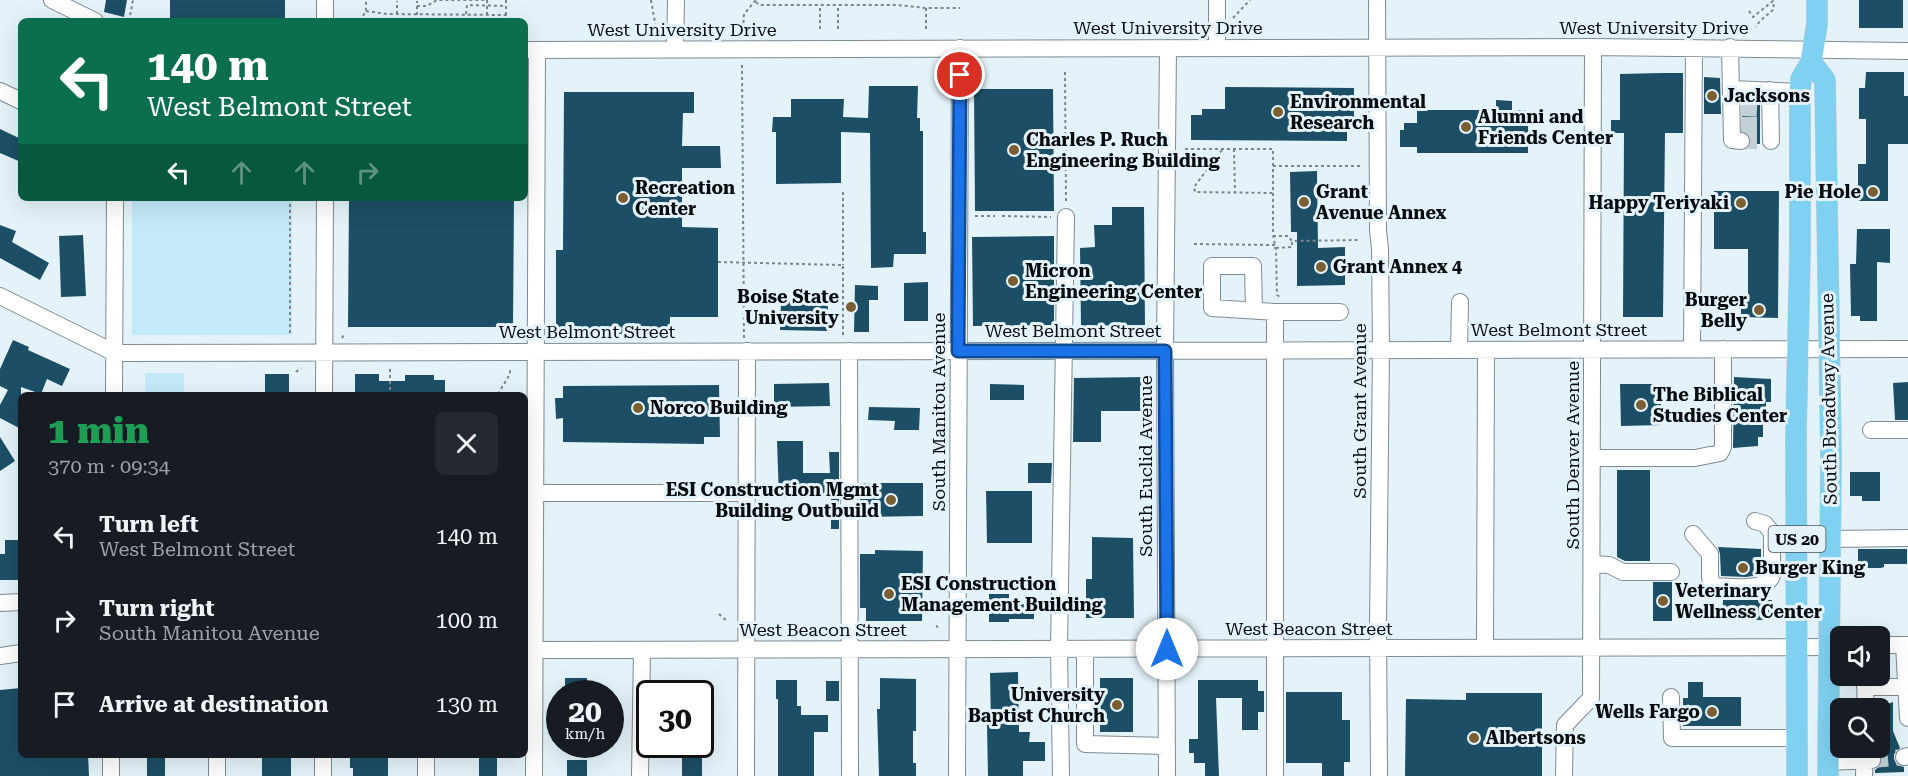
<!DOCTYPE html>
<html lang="en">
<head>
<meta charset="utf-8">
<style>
	:root { --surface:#171b24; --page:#242831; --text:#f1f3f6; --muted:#9ea1a6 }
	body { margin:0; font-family:"Roboto Serif",serif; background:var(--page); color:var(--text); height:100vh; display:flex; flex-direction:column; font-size:22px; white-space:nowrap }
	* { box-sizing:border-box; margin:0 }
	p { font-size:20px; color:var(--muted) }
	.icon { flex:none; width:33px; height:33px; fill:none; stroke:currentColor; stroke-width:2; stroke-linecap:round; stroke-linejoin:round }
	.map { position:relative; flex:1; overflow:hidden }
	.side { position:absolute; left:18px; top:392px; width:510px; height:366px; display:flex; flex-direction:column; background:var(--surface); border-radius:9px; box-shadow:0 6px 24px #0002 }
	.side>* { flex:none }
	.guide { position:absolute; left:18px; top:18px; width:510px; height:183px; border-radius:9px; box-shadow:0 6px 24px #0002; background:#0b6e4f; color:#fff; overflow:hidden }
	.controls { position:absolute; left:1830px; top:626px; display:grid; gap:12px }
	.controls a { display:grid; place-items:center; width:60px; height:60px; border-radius:9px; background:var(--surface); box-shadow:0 6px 24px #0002; font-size:30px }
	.speed { position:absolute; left:546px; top:680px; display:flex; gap:12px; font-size:30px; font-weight:700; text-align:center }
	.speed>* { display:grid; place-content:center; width:78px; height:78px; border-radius:50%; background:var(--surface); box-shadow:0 6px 24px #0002; line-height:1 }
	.speed small { font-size:15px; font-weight:400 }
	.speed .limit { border:3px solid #111; border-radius:9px; background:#fff; color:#111 }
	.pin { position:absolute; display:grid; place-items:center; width:51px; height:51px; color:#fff; margin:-26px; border:3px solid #fff; border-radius:50%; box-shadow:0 2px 6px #0007 }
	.me { position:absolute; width:66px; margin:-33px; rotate:0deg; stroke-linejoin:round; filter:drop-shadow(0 0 4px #0008) }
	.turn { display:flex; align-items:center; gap:21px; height:126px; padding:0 30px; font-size:27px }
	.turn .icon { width:78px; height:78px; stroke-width:2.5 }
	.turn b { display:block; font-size:42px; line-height:51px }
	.lanes { display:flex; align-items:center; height:57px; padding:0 30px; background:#0003; justify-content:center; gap:30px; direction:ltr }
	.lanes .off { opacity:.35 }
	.round { display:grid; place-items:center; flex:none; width:63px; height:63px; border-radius:9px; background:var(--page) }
	.summary { display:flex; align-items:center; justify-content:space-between; height:102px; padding:0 30px }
	h1 { font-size:36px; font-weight:800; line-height:45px; color:#1e9e55 }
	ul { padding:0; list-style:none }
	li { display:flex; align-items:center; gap:18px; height:84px; padding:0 30px }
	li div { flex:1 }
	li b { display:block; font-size:22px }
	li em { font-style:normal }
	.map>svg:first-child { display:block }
</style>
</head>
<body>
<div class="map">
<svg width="1908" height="776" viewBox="0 0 1908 776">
	<rect width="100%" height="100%" fill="#e4f3fa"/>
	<path fill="#c4e9fb" d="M132,198H292V335H132Z
		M145,373H184V394H145Z"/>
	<path fill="#1c4f66" d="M106,0H127L124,17L104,12Z
		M170,0H285V21H170Z
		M1859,0H1903V28H1859Z
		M1866,72H1904V96H1908V144H1888V201H1858V164H1866V119H1859V88H1865Z
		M1662,73H1683V133H1665L1663,317H1623L1624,133H1611V120H1620V74Z
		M1704,77L1720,78L1721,114H1704Z
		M869,86H918L917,118H920V131H923V232H926V254H894L893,267L871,268L870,133L841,132V183L776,184V132H772L773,117H791V99H844L843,117L868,118Z
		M1225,87L1354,88V119H1347V141L1191,140V115H1202V109H1225Z
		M974,89H1053L1054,211H975Z
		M564,92H694V113H683L682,146H720L721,168H682V227L718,228V317H670V334H556V250H563Z
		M1496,100L1512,101V110H1528V153H1417V147H1400V130H1404V123H1417V110H1496Z
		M1742,100L1760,101V144H1751L1750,136L1742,131Z
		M0,129L21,139V162L0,153Z
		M1317,171L1318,248L1345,247V285L1297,286V232H1291L1290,172Z
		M1714,191H1779L1778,318L1741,317V302H1748V249H1714Z
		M349,198H514L513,327H348Z
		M1112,207H1144L1145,325L1081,326L1080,248L1095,247L1094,225H1112Z
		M0,225L16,231L12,242L49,263L40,280L0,258Z
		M1857,229H1890V263L1877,262V321H1860V316H1851L1850,264H1856Z
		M83,235L86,296L61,297L59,236Z
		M1054,236V325L973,326L972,237Z
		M928,282V321H904V283Z
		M855,285L878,286V300H869V332H854Z
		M781,302L828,303L827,331L780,330Z
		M13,340L29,347L28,350L70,369L62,386L47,379L41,394L21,387V429L0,418V405L8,390L0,386V369Z
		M265,374H289V394H265Z
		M355,374H379V381H405V375H434V380H445V394H355Z
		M1147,377L1146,411H1101V442H1073L1074,378Z
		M1734,377L1771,379V402H1766V408H1763V437H1758V446L1733,448Z
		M1908,382V420H1895L1893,383Z
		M829,383L830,406L774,407V384Z
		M990,384L1024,385V400H990Z
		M1620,384H1661V425L1621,426Z
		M719,385L720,437H704V444L563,442V418L556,419L555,398H563V386Z
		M869,407L920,408L919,430H894L895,421L868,420Z
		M0,437L15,461L0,471Z
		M777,441H803V473H830L829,452H839V529H831V494H798V498H779Z
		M1028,463H1052L1051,483H1028Z
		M1617,470H1650V561H1625L1617,557Z
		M1850,472H1880V501H1862V496H1850Z
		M860,483H923V516L860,517Z
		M986,491H1032V543H987Z
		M1092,537L1133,538L1134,618H1086V579H1092Z
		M5,540H21V580H0V554H5Z
		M1718,547L1761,549V572L1759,575L1746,577L1721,576L1720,554Z
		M1858,549H1907V564H1884V567L1881,568H1866L1858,561Z
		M875,550L923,551L922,621H866V608H860V554H875Z
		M1653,582H1672V621H1653Z
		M989,594H1009V604H1034V619H1009V622H989Z
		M1723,600H1772V620H1722Z
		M1018,672L1019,732H1030L1029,742H1045V761H1023V776H988L987,725H991L990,673Z
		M565,678H587V693H565Z
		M880,678L916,679V731H913V763H916V776H879L877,709H880Z
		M1100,678H1133V732H1100Z
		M776,680H797V706H801V715H828V732H814V776H778V699H776Z
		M1198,680H1258V691H1264V712H1258V730H1242V698H1216L1219,776H1205V763H1194V753H1189V739H1198Z
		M826,681H839V701H826Z
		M1688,682H1703V697H1741V726H1683V698H1688Z
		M21,688V754H88L89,776H0V690Z
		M1286,692H1342V720H1350V762H1344V776H1322V763H1286Z
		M1466,693H1542V776H1405L1406,699L1466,700Z
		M1893,702V731L1900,748L1894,754V759L1897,765L1904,767V772L1875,773V770L1881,765L1882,760L1880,754L1875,750V747H1880V707Z
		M682,744H696V756H702V776H682Z
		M147,754H165V776H147Z
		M262,754H291V776H262Z
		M350,754H388V776H353V768H350Z
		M479,754H497V776H479Z
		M567,760H587V776H567Z"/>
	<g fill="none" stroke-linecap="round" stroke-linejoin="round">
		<path stroke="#c3d0d7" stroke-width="16" stroke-dasharray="16 8" stroke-linecap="butt" d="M1741,108L1760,109
			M1741,125H1760
			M1741,141H1760
			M1872,760L1904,757"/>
		<g stroke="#7d8b92" stroke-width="18">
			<path id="minor" d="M52,0L95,21
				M1217,0V48
				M1377,0L1378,230L1380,249L1381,350L1378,626L1379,776
				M325,21V0
				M1730,47L1732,140L1741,141
				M675,49L676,0
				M525,50L1593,47L1908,51
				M1731,89L1800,92
				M1770,90L1771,141
				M0,91L21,101
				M0,296L115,353L1908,349
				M1254,310L1253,266H1212V308L1275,312
				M1692,349L1694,48
				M1459,350L1460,302
				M849,351L850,776
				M114,394L115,198
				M324,394L325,198
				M1871,430H1908
				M1593,458H1695L1720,453L1723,447V349
				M526,493H747
				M1693,534L1710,554V577L1713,586C1728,586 1767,593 1772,575V533L1765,524L1755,521
				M1830,539L1908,538
				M1592,564L1609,565L1623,572H1671
				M0,603L21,602
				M1880,645H1908
				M1904,645L1908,718
				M1485,648L1486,350
				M1085,649V744L1167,746
				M525,650L1840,647
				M0,656L21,653
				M1865,687H1907
				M1671,697L1672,738H1797
				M1865,708L1866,675
				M217,754V776
				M426,754V776
				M1904,757L1908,756
				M1828,762L1872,760
				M111,776V754
				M323,776V754
				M534,776L537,50
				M640,776L642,650
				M746,776L747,351
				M957,776L960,48
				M1061,776L1059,649L1066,217
				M1167,776L1165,351L1168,48
				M1275,776V312H1340
				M1564,776L1565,725L1591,698L1593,47
				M1864,776L1865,747"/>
		</g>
		<g stroke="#cececf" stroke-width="22">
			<path id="major" d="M1811,62L1825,80L1831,455L1828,776
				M1797,776L1796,430L1800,251V92L1801,79L1811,62L1817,24V0"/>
		</g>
		<path stroke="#7c858b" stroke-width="2" stroke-dasharray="3 3" stroke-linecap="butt" d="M506,0V15
			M651,0L656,28
			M756,2L759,5H897L926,8H960
			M417,6H427L437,0H487
			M926,8V29
			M366,11L387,14L506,15L511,21
			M1749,11L1753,17L1773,1L1774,9L1760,21L1756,27
			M397,14V1
			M466,14L467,5L506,6
			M417,15V1
			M487,15V0
			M1233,18L1250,0
			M129,21L133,0
			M360,21L366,11V0
			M743,29L744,14L756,0
			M820,29V5
			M838,29V5
			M742,65L744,338
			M1065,72L1066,202
			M1185,149H1273V234L1276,251L1277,295L1280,297
			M1234,149L1235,193
			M1222,150L1194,187L1195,192L1273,193
			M1273,166H1360
			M843,192V265
			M290,198V336
			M975,216H995
			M1002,216L1051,217
			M1273,236H1288L1292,241L1360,240
			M1194,244L1275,245
			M1276,248L1292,247V241
			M718,262L843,265V335
			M342,338L345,333
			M517,338V329
			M390,369V394
			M296,372L301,368
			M498,394L510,374V369
			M719,614L728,622
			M1147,625L1149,626
			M936,626L938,627"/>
		<use href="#minor" stroke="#fff" stroke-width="16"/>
		<use href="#major" stroke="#80d1f1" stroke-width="21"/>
	</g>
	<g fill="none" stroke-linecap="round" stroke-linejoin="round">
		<g stroke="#114b97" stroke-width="15">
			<path id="route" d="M960,75L958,351H1165L1167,649"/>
		</g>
		<use href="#route" stroke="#1a73e8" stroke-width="10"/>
	</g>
	<g fill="#795f31" stroke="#e4f3fa" stroke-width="2">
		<circle cx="1712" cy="96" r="6"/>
		<circle cx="1278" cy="112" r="6"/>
		<circle cx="1466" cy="127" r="6"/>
		<circle cx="1014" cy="150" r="6"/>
		<circle cx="1873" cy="192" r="6"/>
		<circle cx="623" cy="198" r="6"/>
		<circle cx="1304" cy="202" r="6"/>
		<circle cx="1741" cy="203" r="6"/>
		<circle cx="1321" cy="267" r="6"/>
		<circle cx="1013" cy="281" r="6"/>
		<circle cx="851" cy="307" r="6"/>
		<circle cx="1759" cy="310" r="6"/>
		<circle cx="1641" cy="405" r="6"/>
		<circle cx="638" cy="408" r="6"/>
		<circle cx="891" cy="500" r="6"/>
		<circle cx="1743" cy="568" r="6"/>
		<circle cx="889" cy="594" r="6"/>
		<circle cx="1663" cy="601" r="6"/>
		<circle cx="1117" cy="705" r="6"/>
		<circle cx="1712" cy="712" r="6"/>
		<circle cx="1474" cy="738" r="6"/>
	</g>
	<g text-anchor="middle" stroke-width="6" stroke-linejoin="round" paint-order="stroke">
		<rect fill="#e4f3fa" stroke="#4a5156" stroke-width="1.5" x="1768.5" y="526" width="57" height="26" rx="4.5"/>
		<g font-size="16" font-weight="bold" fill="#080c0f">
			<text x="1797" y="545">US 20</text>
		</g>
		<g font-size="18" fill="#080c0f" stroke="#e4f3fa">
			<text x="1168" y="34">West University Drive</text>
			<text x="1654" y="34">West University Drive</text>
			<text x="682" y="36">West University Drive</text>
			<text x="1559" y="336">West Belmont Street</text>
			<text x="1073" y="337">West Belmont Street</text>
			<text x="587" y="338">West Belmont Street</text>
			<text transform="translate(1829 399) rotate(-91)" y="6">South Broadway Avenue</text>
			<text transform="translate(1360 411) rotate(-90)" y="6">South Grant Avenue</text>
			<text transform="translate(939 412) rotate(-90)" y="6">South Manitou Avenue</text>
			<text transform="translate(1573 455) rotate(-90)" y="6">South Denver Avenue</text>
			<text transform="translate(1146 466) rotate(-90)" y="6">South Euclid Avenue</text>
			<text x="1309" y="635">West Beacon Street</text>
			<text x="823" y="636">West Beacon Street</text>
		</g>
		<g font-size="18" font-weight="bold" fill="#080c0f" stroke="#e4f3fa" text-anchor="start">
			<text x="1724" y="102">Jacksons</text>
			<text x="1290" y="108">Environmental<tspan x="1290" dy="21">Research</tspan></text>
			<text x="1478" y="123">Alumni and<tspan x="1478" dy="21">Friends Center</tspan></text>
			<text x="1026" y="146">Charles P. Ruch<tspan x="1026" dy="21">Engineering Building</tspan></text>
			<text x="635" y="194">Recreation<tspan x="635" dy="21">Center</tspan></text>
			<text x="1316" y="198">Grant<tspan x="1316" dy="21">Avenue Annex</tspan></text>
			<text x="1861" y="198" text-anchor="end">Pie Hole</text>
			<text x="1729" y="209" text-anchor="end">Happy Teriyaki</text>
			<text x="1333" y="273">Grant Annex 4</text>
			<text x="1025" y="277">Micron<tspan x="1025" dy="21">Engineering Center</tspan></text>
			<text x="839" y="303" text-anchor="end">Boise State<tspan x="839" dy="21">University</tspan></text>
			<text x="1747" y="306" text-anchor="end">Burger<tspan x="1747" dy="21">Belly</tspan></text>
			<text x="1653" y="401">The Biblical<tspan x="1653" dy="21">Studies Center</tspan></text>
			<text x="650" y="414">Norco Building</text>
			<text x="879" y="496" text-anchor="end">ESI Construction Mgmt<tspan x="879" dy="21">Building Outbuild</tspan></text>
			<text x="1755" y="574">Burger King</text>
			<text x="901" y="590">ESI Construction<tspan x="901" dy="21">Management Building</tspan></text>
			<text x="1675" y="597">Veterinary<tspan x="1675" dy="21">Wellness Center</tspan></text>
			<text x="1105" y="701" text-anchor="end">University<tspan x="1105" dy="21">Baptist Church</tspan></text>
			<text x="1700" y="718" text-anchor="end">Wells Fargo</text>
			<text x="1486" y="744">Albertsons</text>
		</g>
	</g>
</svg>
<div class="controls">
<a><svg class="icon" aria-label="sound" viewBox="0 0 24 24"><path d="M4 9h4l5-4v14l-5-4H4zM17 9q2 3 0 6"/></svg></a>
<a><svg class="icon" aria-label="search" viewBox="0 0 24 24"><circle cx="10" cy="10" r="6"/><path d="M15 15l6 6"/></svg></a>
</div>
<div class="speed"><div>20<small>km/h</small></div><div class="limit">30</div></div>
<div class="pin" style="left:960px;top:75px;background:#d93025"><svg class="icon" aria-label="arrive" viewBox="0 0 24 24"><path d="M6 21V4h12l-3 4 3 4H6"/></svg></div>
<svg class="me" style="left:1167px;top:649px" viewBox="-20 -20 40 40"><circle r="19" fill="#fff"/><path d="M0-13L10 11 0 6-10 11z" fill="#1a73e8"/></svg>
<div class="guide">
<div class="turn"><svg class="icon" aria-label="left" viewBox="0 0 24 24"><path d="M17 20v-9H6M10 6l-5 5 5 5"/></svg><div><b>140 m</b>West Belmont Street</div></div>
<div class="lanes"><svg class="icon" aria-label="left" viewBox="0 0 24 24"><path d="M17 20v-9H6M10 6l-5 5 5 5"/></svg><svg class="icon off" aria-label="ahead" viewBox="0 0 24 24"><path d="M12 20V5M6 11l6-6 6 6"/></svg><svg class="icon off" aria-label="ahead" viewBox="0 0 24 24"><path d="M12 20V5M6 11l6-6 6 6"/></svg><svg class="icon off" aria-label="right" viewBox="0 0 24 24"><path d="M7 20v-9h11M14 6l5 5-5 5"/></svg></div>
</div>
<section class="side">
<div class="summary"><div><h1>1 min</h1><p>370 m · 09:34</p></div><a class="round"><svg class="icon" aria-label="close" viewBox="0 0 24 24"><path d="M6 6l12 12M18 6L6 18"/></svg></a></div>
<ul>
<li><svg class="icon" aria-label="left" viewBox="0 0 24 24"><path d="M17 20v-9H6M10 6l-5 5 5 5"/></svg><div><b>Turn left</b><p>West Belmont Street</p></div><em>140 m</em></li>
<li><svg class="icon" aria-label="right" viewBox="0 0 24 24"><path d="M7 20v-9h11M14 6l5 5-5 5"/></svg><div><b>Turn right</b><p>South Manitou Avenue</p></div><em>100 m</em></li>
<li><svg class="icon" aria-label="arrive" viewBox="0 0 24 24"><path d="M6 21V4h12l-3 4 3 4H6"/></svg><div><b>Arrive at destination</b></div><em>130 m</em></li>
</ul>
</section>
</div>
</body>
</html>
